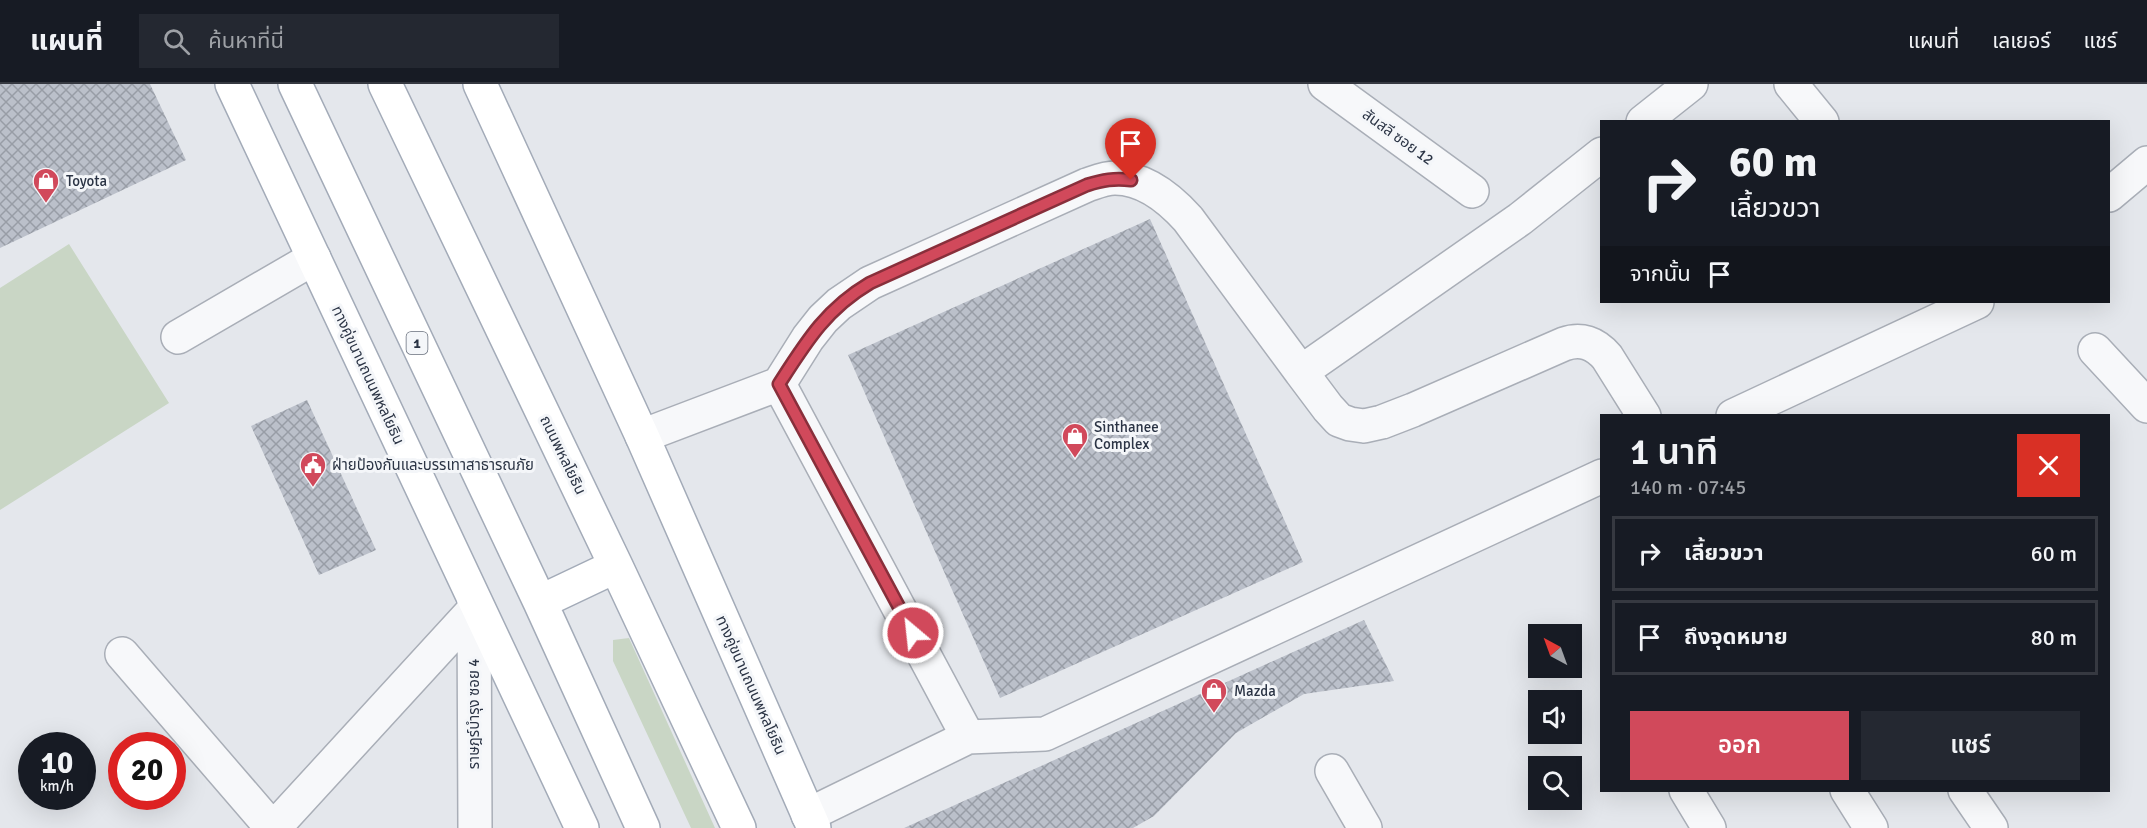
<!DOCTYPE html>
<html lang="th">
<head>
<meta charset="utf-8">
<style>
	:root { --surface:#171b24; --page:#242831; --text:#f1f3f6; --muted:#9ea1a6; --line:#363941; --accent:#d1495b }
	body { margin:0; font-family:Signika,"Noto Sans Thai",sans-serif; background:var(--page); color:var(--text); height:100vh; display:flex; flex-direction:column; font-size:22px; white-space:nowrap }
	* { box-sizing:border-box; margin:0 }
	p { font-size:20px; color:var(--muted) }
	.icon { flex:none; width:33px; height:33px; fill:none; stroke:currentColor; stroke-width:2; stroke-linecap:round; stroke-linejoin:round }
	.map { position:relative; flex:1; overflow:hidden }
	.sheet { position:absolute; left:1600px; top:330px; width:510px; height:378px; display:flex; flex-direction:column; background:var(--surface); border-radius:0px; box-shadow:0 6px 24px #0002 }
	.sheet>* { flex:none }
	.hud { position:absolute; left:1600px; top:36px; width:510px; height:183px; border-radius:0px; box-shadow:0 6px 24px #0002; background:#171b24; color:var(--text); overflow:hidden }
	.needle { width:39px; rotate:319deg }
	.fabs { position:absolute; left:1528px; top:540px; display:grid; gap:12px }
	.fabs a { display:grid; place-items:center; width:54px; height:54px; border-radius:0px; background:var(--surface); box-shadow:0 6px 24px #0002; font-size:30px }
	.speed { position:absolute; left:18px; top:648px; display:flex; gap:12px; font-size:30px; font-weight:700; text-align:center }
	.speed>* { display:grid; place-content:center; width:78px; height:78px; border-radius:50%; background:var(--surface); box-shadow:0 6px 24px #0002; line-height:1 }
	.speed small { font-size:15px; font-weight:400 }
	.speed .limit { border:9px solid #d22; background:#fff; color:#111 }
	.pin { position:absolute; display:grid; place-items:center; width:51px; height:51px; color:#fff; margin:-62px -26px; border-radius:50% 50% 50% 0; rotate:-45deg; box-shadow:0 0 6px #0007 }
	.pin .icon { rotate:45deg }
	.me { position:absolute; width:66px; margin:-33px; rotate:332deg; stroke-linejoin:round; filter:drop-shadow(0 0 4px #0008) }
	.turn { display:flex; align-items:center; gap:21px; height:126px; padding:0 30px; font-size:27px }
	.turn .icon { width:78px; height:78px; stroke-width:2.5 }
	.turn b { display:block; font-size:42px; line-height:51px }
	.then { display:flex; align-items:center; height:57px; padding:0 30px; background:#0003; gap:12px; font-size:22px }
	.round { display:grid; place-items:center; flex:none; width:63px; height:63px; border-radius:0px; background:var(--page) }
	.summary { display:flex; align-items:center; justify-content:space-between; height:102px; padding:0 30px }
	h1 { font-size:36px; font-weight:600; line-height:45px }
	.button { display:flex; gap:12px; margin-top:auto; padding:12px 30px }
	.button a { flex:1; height:69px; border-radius:0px; background:var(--accent); color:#fff; font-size:24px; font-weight:600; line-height:69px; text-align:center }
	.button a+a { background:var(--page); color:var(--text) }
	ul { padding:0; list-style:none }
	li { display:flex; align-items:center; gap:18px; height:75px; margin:0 12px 9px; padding:0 18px; border:3px solid var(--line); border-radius:0px }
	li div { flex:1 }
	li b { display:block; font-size:22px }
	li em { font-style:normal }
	header { display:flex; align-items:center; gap:36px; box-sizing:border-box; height:84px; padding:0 30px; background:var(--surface); border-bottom:2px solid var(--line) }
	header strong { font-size:28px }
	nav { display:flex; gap:33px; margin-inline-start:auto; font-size:21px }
	.search { width:420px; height:54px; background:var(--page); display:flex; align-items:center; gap:15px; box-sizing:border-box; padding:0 21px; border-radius:0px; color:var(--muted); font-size:22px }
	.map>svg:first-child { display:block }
</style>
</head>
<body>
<header>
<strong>แผนที่</strong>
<div class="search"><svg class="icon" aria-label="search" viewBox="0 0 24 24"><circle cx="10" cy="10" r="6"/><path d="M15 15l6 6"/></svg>ค้นหาที่นี่</div>
<nav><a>แผนที่</a><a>เลเยอร์</a><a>แชร์</a></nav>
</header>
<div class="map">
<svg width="2147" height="744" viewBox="0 0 2147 744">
	<defs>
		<pattern id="building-cross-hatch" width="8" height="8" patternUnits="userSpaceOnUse" patternTransform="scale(1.5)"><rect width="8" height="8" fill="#bbc0ca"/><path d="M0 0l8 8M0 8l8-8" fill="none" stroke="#989da6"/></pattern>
	</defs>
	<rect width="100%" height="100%" fill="#e4e7ec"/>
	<path fill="#c9d6c5" d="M69,160L169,319L0,426V204Z
		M629,554L715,744H691L613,577V556Z"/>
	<path fill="url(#building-cross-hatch)" d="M0,0H150L186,76L0,164Z
		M1150,135L1303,478L1000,614L848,271Z
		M307,316L376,466L319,491L251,342Z
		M1364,536L1394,597L1304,610L1236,649L1154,732L1133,744H904Z"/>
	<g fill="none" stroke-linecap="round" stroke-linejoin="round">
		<g stroke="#a9aeb7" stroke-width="36">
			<path id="minor" d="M1325,0L1472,107
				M1791,0L1822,38
				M1643,38L1691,0
				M2109,111L2147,79
				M178,253L314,174
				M2095,266L2147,322
				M1301,288L1328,324L1339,336L1350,340L1364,342L1382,338L1413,326L1564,260C1581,254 1595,259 1607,273L1644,332
				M779,300L968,653
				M1733,332L1977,218
				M642,352L779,300L808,254L823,235L839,220L870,199L1087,101C1096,98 1105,94 1115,94C1144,94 1170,115 1188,135L1301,288L1520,135L1602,70
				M474,518L475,744
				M122,570L272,744
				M1332,687L1365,744
				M1686,706L1709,744
				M1847,706L1871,744
				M1965,706L1991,744
				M808,731L968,653L1045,650L1602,392
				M274,744L473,527"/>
		</g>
		<g stroke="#a3abb8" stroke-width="36">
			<path id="major" d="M232,0L582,744
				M295,0L540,518L643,744
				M385,0L616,482L739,744
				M480,0L642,352L814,744
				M540,518L616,482"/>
		</g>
		<use href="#minor" stroke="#f7f8fa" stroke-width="33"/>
		<use href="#major" stroke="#fff" stroke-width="33"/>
	</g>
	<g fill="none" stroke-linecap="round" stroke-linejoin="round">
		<g stroke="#882f3b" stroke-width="15">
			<path id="route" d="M913,549L779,300C806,258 826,225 870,199L1087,101C1103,96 1114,94 1131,96"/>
		</g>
		<use href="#route" stroke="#d1495b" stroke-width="10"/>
	</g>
	<defs>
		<g id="shop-pin" transform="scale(1.35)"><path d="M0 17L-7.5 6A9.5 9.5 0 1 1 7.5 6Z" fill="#d1495b" stroke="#f4f6f9"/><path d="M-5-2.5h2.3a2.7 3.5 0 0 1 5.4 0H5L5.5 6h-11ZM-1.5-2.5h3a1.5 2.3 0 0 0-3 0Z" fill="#fff"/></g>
		<g id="civic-pin" transform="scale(1.35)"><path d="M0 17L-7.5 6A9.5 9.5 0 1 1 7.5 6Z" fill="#d1495b" stroke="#f4f6f9"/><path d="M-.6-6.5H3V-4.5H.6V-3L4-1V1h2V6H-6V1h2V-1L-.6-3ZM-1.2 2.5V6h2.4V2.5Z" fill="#fff"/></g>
	</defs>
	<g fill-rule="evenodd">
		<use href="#shop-pin" x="46" y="97"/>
		<use href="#shop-pin" x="1075" y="352"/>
		<use href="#civic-pin" x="313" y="381"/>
		<use href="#shop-pin" x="1214" y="607"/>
	</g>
	<g text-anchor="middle" stroke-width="6" stroke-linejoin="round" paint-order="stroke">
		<rect fill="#f4f6f9" stroke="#676e7b" stroke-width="1.5" x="406.5" y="248" width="21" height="22" rx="4.5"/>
		<g font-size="14" font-weight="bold" fill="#2b3445">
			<text x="417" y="264">1</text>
		</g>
		<g font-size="15" fill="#2b3445" stroke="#f4f6f9">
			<text transform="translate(1398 53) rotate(36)" y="5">สันสลี ซอย 12</text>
			<text transform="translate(368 291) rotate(65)" y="5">ทางคู่ขนานถนนพหลโยธิน</text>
			<text transform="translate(563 371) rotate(64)" y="5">ถนนพหลโยธิน</text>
			<text transform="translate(751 601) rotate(66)" y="5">ทางคู่ขนานถนนพหลโยธิน</text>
			<text transform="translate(474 630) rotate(-90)" y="5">ราษฎร์บำรุง ซอย 4</text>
		</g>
		<g font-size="15" fill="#2b3445" stroke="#f4f6f9" text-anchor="start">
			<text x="66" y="102">Toyota</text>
			<text x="1094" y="348">Sinthanee<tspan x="1094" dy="17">Complex</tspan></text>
			<text x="332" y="386">ฝ่ายป้องกันและบรรเทาสาธารณภัย</text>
			<text x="1234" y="612">Mazda</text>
		</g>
	</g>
</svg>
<div class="fabs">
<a><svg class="needle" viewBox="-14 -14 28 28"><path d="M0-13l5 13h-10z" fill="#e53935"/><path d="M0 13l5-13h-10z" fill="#9ea1a6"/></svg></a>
<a><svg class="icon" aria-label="sound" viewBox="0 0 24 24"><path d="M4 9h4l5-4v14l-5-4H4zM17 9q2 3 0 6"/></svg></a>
<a><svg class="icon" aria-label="search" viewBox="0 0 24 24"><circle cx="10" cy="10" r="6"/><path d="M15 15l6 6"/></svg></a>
</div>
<div class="speed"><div>10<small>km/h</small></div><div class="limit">20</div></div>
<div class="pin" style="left:1131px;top:96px;background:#d93025"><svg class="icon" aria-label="arrive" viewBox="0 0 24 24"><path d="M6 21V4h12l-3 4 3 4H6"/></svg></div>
<svg class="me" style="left:913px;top:549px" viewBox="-20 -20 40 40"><circle r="17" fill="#d1495b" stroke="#fff" stroke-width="3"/><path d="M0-11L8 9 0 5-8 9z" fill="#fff"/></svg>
<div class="hud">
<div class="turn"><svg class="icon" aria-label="right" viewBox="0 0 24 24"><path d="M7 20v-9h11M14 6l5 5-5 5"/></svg><div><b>60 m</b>เลี้ยวขวา</div></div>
<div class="then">จากนั้น<svg class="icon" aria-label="arrive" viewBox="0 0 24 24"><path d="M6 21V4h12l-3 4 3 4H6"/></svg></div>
</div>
<section class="sheet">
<div class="summary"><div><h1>1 นาที</h1><p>140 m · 07:45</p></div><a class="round" style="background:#d93025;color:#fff"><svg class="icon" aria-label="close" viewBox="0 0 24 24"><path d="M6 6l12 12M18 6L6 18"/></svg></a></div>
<ul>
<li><svg class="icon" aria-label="right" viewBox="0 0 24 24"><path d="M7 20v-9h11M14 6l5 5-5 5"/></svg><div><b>เลี้ยวขวา</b></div><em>60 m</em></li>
<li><svg class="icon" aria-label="arrive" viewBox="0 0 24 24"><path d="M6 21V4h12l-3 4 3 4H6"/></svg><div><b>ถึงจุดหมาย</b></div><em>80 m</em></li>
</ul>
<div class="button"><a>ออก</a><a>แชร์</a></div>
</section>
</div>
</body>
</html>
